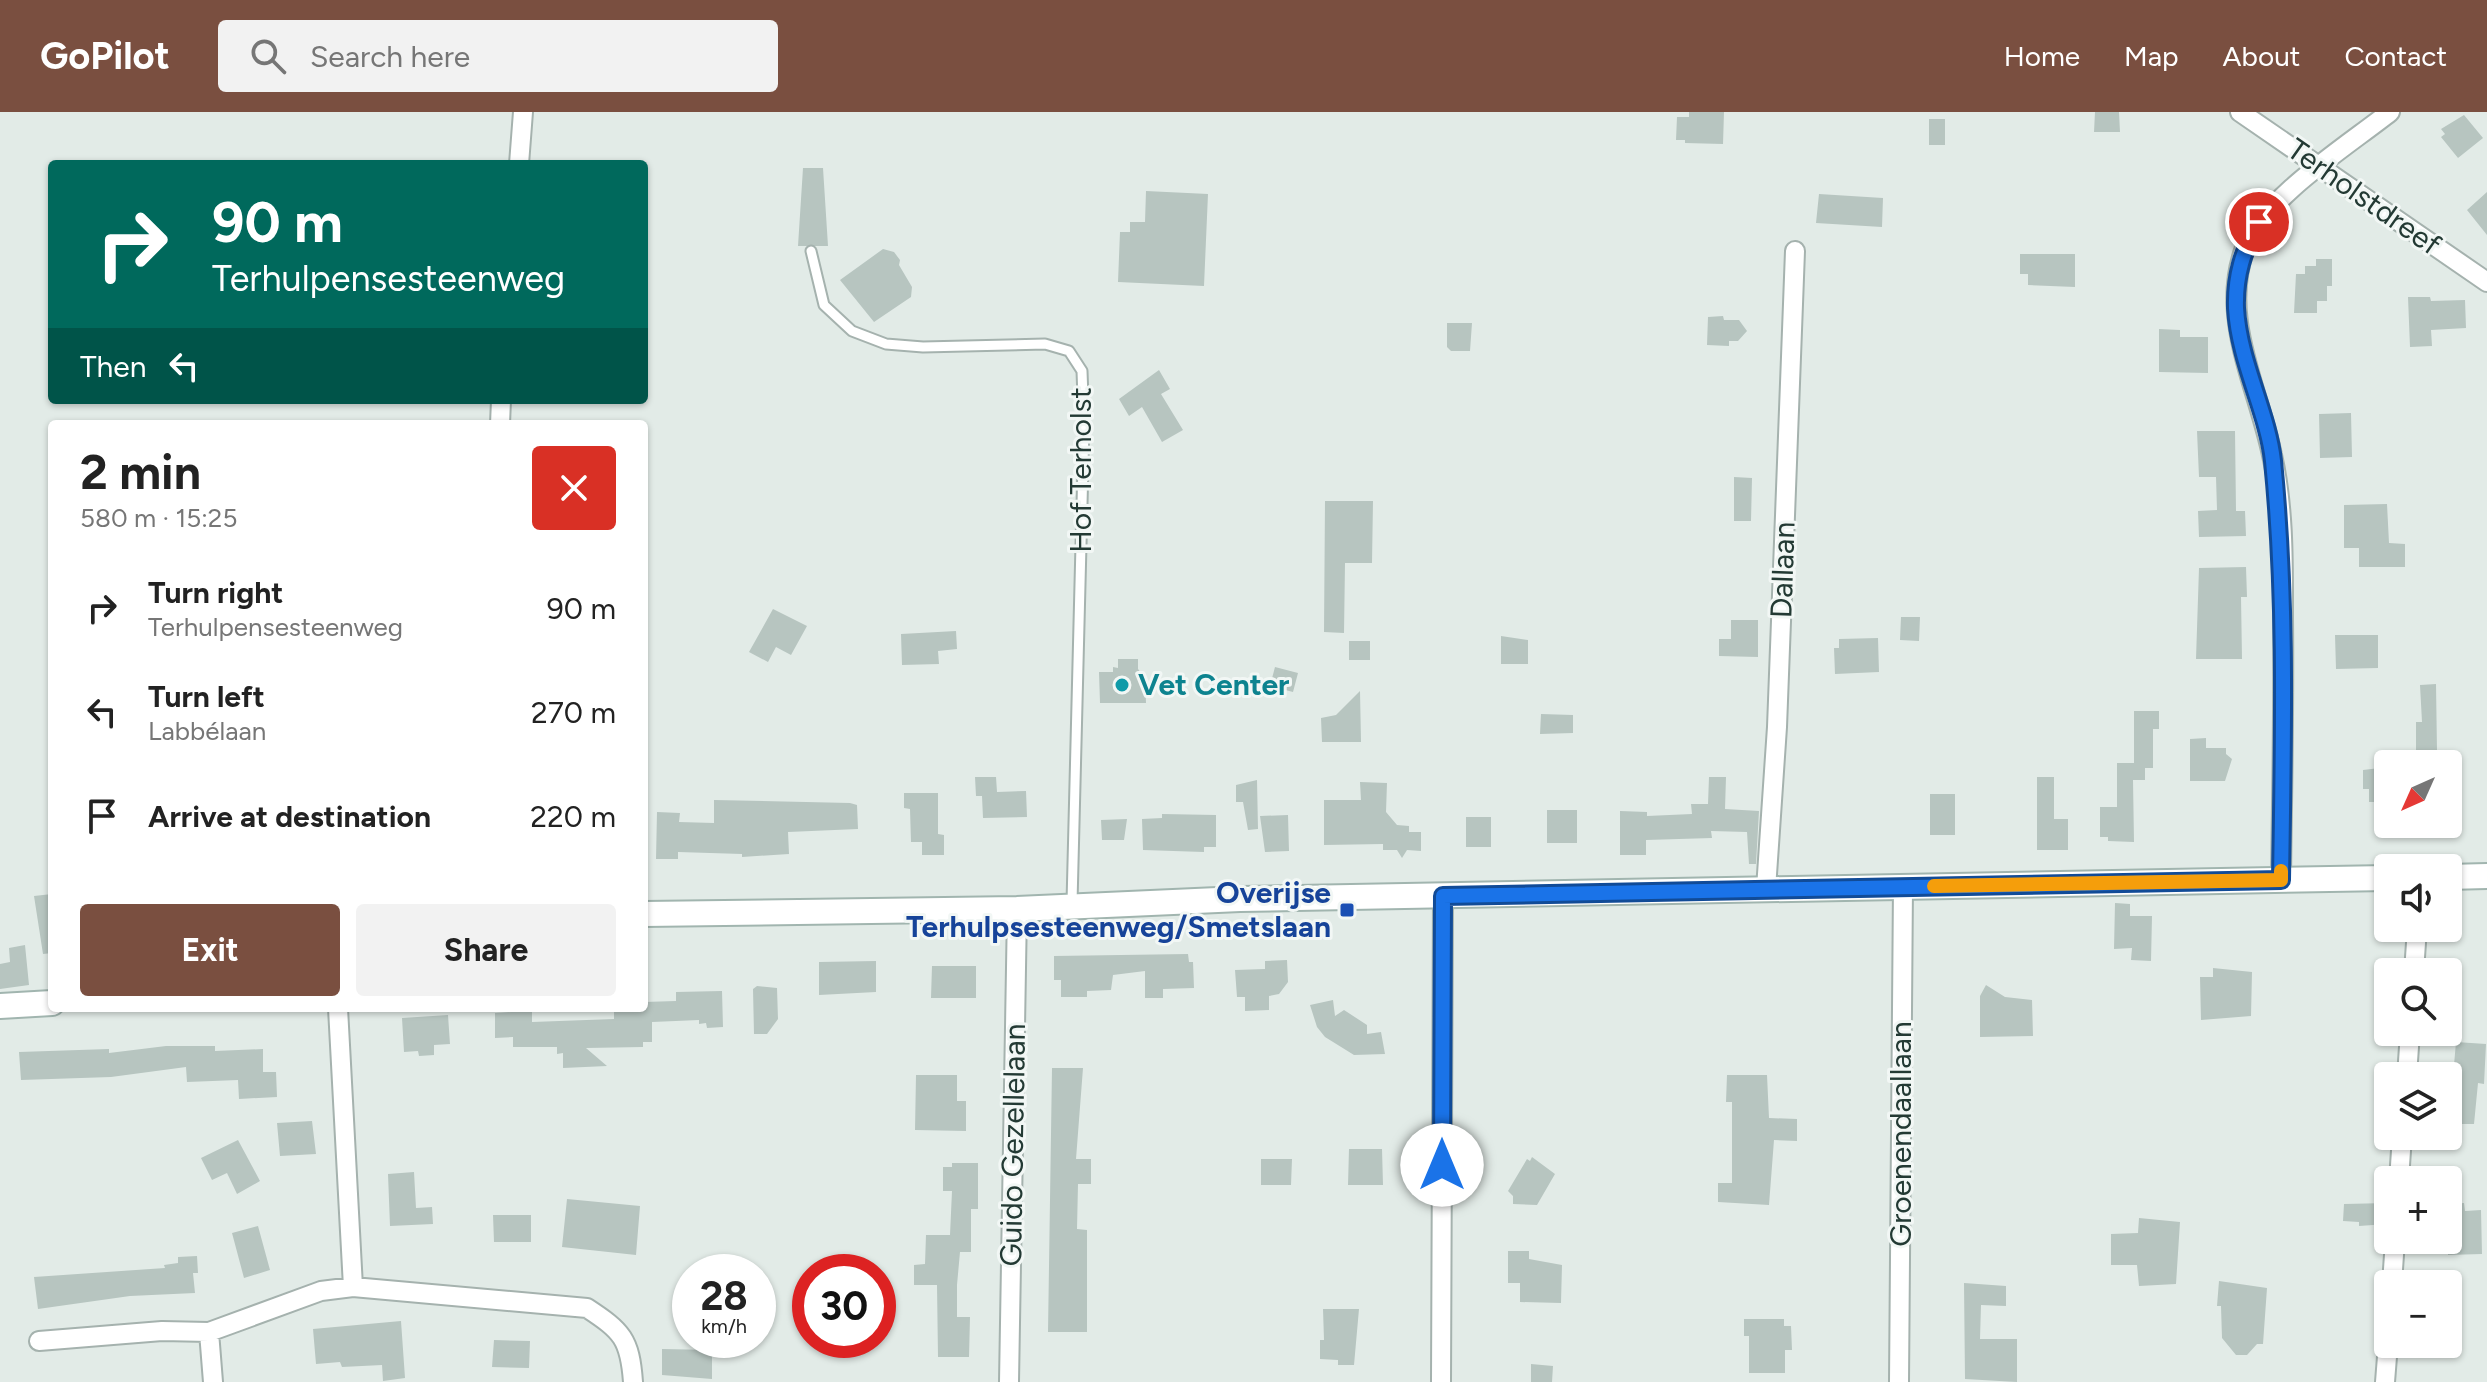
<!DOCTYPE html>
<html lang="en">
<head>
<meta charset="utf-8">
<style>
	:root { --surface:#fff; --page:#f2f2f2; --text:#222; --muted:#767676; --accent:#7a4f40 }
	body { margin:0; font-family:Figtree,sans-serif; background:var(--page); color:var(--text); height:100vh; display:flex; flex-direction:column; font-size:30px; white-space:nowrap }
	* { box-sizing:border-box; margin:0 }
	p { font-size:26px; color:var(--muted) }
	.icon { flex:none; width:44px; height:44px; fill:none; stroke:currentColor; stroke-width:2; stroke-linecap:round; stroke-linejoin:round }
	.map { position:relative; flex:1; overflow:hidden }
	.details { position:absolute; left:48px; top:308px; width:600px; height:592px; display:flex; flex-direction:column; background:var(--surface); border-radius:8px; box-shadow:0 2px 6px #0004 }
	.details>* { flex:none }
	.hud { position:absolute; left:48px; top:48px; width:600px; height:244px; border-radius:8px; box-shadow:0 2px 6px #0004; background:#00695c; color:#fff; overflow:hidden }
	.needle { width:52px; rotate:225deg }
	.tools { position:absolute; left:2374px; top:638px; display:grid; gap:16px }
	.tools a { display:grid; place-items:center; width:88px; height:88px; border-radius:8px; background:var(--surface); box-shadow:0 2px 6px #0004; font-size:40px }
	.speed { position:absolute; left:672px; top:1142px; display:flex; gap:16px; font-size:40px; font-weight:700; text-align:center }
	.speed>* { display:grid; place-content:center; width:104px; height:104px; border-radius:50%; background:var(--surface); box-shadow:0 2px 6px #0004; line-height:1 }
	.speed small { font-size:20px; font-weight:400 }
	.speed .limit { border:12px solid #d22; background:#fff; color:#111 }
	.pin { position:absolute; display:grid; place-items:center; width:68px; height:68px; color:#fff; margin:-34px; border:4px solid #fff; border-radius:50%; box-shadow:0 2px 8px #0007 }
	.me { position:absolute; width:88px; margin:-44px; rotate:0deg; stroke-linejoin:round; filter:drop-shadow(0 0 6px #0008) }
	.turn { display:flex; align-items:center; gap:28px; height:168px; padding:0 32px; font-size:36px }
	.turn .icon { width:104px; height:104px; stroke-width:2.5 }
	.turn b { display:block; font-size:56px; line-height:68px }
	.then { display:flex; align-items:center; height:76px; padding:0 32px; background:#0003; gap:16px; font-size:30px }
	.round { display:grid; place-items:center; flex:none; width:84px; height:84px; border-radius:8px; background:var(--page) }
	.head { display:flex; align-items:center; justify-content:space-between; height:136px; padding:0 32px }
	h1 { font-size:48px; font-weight:700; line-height:60px }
	.button { display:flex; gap:16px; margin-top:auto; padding:16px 32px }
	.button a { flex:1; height:92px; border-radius:8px; background:var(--accent); color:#fff; font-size:32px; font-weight:700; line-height:92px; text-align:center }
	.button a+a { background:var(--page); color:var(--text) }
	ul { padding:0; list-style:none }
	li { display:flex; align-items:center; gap:24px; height:104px; padding:0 32px }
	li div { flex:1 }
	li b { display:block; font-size:30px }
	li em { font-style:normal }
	header { display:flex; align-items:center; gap:48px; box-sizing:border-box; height:112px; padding:0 40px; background:var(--accent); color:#fff }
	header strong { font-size:38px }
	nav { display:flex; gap:44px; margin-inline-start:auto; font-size:28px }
	.search { width:560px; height:72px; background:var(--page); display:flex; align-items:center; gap:20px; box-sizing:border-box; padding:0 28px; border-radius:8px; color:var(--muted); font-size:30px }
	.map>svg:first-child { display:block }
</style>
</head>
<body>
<header>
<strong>GoPilot</strong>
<div class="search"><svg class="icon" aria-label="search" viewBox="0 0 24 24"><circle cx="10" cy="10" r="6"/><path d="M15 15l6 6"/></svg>Search here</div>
<nav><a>Home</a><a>Map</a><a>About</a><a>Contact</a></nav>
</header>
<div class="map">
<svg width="2487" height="1270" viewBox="0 0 2487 1270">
	<rect width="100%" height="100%" fill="#e2ebe7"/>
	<path fill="#b7c5c0" d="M1689,0H1724L1723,32L1685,31V28H1676L1677,5H1689Z
		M2095,0H2119L2120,20H2094Z
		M2464,3L2483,26L2458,46L2441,25L2445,22L2441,17Z
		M1929,7H1945V33H1929Z
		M803,56H823L828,134H798Z
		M1146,79L1208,82L1204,174L1118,170L1120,120H1130V110H1145Z
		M2487,80V123L2467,98Z
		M1819,82L1883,86L1882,115L1816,111Z
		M883,137L894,140L900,148L899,153L912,175L911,185L874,210L840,168Z
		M2020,142H2075V175L2028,173V162H2020Z
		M2316,147H2332V174H2327V189H2317V201H2294L2296,162H2305V154H2316Z
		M2408,185H2430L2431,189L2465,188L2466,216L2431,218L2432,234L2410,235Z
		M1723,204L1724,208H1739L1747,219L1738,229H1729V234L1707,233L1708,205Z
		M1447,211H1472L1470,239H1451L1447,235Z
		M2159,217L2180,218V225H2208V261L2159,260Z
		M1159,258L1170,277L1161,282L1183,318L1162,330L1142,295L1129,304L1119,287Z
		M2351,301L2352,345L2320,346L2319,302Z
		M2197,319H2235L2236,399H2245L2246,424L2199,425L2198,399L2217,398L2216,365H2199Z
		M1734,365L1752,366L1751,409H1734Z
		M1325,389H1373L1372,451H1345L1344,521L1324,520Z
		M2387,392L2389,431L2405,432V455H2359V436H2344V393Z
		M2246,455L2247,485H2241L2242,547H2196L2199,456Z
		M773,497L807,514L791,543L776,535L768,550L749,540Z
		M1901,505H1920L1919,529L1900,528Z
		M1731,508H1758V545L1719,544V527H1731Z
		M956,519L957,537L938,539L939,552L902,553L901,522Z
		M2335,523H2378V556L2336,557Z
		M1501,524L1528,528V552H1501Z
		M1878,526L1879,560L1835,562L1834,536H1839V527Z
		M1349,529H1370V548H1349Z
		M1118,547H1138V557L1145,566L1146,591H1100L1099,560H1113V555L1118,556Z
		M1275,555L1298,561L1293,580L1270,574Z
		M2436,572L2437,639L2416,640V610H2422L2420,573Z
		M1360,579L1361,630H1322L1321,606L1336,603Z
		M2134,599H2159V617H2153V656H2145V668H2133L2134,730L2108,729V725H2100V695H2117V651H2134Z
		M1541,602L1573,603V621L1540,622Z
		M2206,626V636H2226V642L2232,647L2225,669H2190V627Z
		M2388,655V690H2369V677H2363V658Z
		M975,665H996L997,680L1026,679L1027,705L983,706L982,684H976Z
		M1709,665H1726L1725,697L1759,699L1756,752H1749L1747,720L1711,719L1712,726L1646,728V743H1620V699L1647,700V704L1692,702L1691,692H1708Z
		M2037,665H2054V707H2068V738H2037Z
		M1257,668L1258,717L1248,718L1243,690H1236V673Z
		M1360,670L1387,671L1386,700L1397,713L1409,714V720H1421V739L1407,738L1402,746L1397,738H1383V732L1324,733V688H1361Z
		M904,681H938V722L944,723V743H922V730H911L910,697L904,696Z
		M1930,682H1955V723H1930Z
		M714,688L850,691L857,693L858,717L788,720L789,742L742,745V742L678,740V747H656L657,700L680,701L679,710L714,711Z
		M1547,698H1577V731H1547Z
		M1162,702L1216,703V735H1204V740L1143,738L1142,707L1162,706Z
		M1288,703L1289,739L1265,740L1260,704Z
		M1466,705H1491V735H1466Z
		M1127,707L1124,728H1102L1101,708Z
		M52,782V841L43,842L34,784Z
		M2115,791L2130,792V804H2152L2151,849L2131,848L2132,836L2114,837Z
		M25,833L29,873L0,877V852L10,850L9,836Z
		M1188,842L1189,850H1193L1194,876L1163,877V886H1145V859L1113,863L1111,878L1087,879V885H1061V868H1054V844Z
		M1287,848L1288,870L1279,882L1269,884V898L1245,899V885H1237L1235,858L1265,857V849Z
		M876,849V880L819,883V850Z
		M932,854H976V886H931Z
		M2213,856L2252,860L2251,904L2201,908L2200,865H2213Z
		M1986,873L2005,885L2032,888L2033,924L1980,925V884Z
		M757,874L777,876L778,907L767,922H754L753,877Z
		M722,879L723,915L707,916L706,911L699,912V908L652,910V930H643V935L586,936L607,954L563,956V941L557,942V935H513V925L495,926V901L511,900V896H532V910L614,907V896H644V890L676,889V880Z
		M1333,888L1335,904L1344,898L1367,913V922L1381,920L1385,942L1354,943L1325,925L1317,915L1310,893Z
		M448,903L450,932L434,933V943L419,944L418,939L404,940L402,906Z
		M2456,930L2486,932L2484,972L2478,971L2474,1012H2448L2449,953H2454Z
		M166,934H215V939L263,937V960H276L277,985L239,987L238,968L187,970L186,955L111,965L21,968L19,940L109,937V941Z
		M1052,956H1083L1076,1047H1091V1072H1078L1077,1117L1087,1118V1220H1048Z
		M916,963H957V989H966V1019L915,1018Z
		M1727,963H1767L1769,1006L1797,1007V1029L1774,1028L1769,1093L1718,1090V1071H1732V990H1726Z
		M312,1009L316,1042L280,1044L277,1011Z
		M238,1028L260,1069L237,1082L227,1061L212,1068L201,1046Z
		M1349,1037H1382L1383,1073H1348Z
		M1532,1045L1555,1062L1537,1093L1513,1092V1084L1508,1079L1527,1047L1530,1049Z
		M1261,1047H1292L1291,1073H1261Z
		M952,1051H978V1097H971V1140H960L957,1173V1205H970L969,1245H938L937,1173H914V1153L925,1152L926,1123H950L952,1079H943V1055H952Z
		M414,1060L416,1096L432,1095L433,1112L390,1114L388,1062Z
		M567,1087L640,1094L636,1143L562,1135Z
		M2388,1091L2387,1112L2359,1114V1110L2343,1109L2344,1092Z
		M2464,1091L2465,1099L2481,1098L2482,1142L2448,1143V1092Z
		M493,1103H531V1130H494Z
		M2139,1106L2180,1110L2176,1172L2139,1174L2137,1153H2111V1122L2138,1121Z
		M258,1114L270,1158L244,1166L232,1121Z
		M1508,1139H1529V1147L1562,1153L1561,1191L1520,1190V1171H1508Z
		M197,1144L198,1161H193L195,1181L130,1184L38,1197L34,1165L165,1156L164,1153L178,1151V1145Z
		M2219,1169L2267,1176L2263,1232H2257L2247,1243H2236L2222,1226L2221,1194H2217Z
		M1964,1171L2006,1174V1194L1981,1193L1980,1227H2017V1270L1965,1267Z
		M1323,1197H1359L1354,1253H1338V1248L1320,1247V1228H1324Z
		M1744,1207H1784V1214H1791L1792,1238H1785V1261H1749V1224H1744Z
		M401,1209L405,1266L383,1269L382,1253L342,1255L340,1250L316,1252L313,1217Z
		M494,1228L530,1229L529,1256L492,1255Z
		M662,1237L712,1238V1267L662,1263Z
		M1531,1252L1553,1254L1552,1270H1531Z"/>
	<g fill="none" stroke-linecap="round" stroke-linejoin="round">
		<g stroke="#a5b2ae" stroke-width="13">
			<path id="service" d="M811,139L824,193L852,219L886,232L923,235L1045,232L1069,239L1082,259L1084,313L1072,791"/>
		</g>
		<g stroke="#a5b2ae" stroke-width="22">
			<path id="minor" d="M2240,0L2487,170
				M519,52L523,0
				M500,312L501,288
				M2281,768C2282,681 2284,594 2283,507C2283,454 2284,395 2272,343C2258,275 2219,205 2245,136C2264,86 2347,34 2390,0
				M1766,777L1777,615L1795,139
				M2414,860L2417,816
				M338,896L353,1175
				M2407,964L2410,920
				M2399,1068L2402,1024
				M2392,1172L2395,1128
				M209,1220L213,1270
				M39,1229L162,1219L209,1220L321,1179L353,1175L587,1196C622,1219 630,1227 633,1270
				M1009,1270L1017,797
				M1441,1270L1443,784
				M1899,1270L1903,774
				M2385,1270L2388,1232"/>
		</g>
		<g stroke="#a1b5af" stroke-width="28">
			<path id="secondary" d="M2448,765L2487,764
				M644,802L1017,797L1240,787L2388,766
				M0,894L52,891"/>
		</g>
		<use href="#service" stroke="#fff" stroke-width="9"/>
		<use href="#minor" stroke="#fff" stroke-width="18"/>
		<use href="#secondary" stroke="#fff" stroke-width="24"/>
	</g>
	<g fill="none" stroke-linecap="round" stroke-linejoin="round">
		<g stroke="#114b97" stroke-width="20">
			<path id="route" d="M1442,1053L1443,784L2281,768C2283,628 2287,489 2273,349C2268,301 2239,250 2236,196C2235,164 2243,138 2259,110"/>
		</g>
		<use href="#route" stroke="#1a73e8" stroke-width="14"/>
		<path stroke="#f59e0b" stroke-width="14" d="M1934,774L2281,768V759"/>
	</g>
	<circle fill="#0f9aa8" stroke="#f2f7f5" stroke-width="3" cx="1122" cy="573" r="8"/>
	<rect fill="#1a4fb4" stroke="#f2f7f5" stroke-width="3" x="1339" y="790" width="16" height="16" rx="4"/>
	<g text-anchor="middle" stroke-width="6" stroke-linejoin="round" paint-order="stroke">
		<g font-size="30" fill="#233a34" stroke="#f2f7f5">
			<text transform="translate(2364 85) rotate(35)" y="10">Terholstdreef</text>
			<text transform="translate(1081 358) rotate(-90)" y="10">Hof Terholst</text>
			<text transform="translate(1783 458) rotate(-88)" y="10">Dallaan</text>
			<text transform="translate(1901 1022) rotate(-90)" y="10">Groenendaallaan</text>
			<text transform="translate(1013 1033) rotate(-89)" y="10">Guido Gezellelaan</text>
		</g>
		<g font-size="30" font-weight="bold" fill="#0d838f" stroke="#f2f7f5" text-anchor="start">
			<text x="1138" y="583">Vet Center</text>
		</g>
		<g font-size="30" font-weight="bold" fill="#164399" stroke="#f2f7f5" text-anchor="end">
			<text x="1331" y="791">Overijse<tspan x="1331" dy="34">Terhulpsesteenweg/Smetslaan</tspan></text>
		</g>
	</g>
</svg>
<div class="tools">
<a><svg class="needle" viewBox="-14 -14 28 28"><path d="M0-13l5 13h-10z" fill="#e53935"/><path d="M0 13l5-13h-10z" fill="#767676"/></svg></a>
<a><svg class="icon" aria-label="sound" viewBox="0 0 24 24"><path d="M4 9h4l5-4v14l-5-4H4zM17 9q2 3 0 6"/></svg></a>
<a><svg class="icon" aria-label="search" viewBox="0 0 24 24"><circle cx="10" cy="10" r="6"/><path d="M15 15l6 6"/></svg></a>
<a><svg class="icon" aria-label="layers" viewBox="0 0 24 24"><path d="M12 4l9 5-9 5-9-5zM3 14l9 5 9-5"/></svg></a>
<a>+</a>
<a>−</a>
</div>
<div class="speed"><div>28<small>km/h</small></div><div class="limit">30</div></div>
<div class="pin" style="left:2259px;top:110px;background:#d93025"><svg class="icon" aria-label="arrive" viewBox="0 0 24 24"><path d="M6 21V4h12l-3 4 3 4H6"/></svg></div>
<svg class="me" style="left:1442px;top:1053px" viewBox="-20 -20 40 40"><circle r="19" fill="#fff"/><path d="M0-13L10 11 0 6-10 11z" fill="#1a73e8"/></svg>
<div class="hud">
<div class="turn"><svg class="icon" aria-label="right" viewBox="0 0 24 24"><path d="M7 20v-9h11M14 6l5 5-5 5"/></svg><div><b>90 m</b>Terhulpensesteenweg</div></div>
<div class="then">Then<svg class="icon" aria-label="left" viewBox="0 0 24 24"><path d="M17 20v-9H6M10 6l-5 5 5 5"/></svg></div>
</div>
<section class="details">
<div class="head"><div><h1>2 min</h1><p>580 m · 15:25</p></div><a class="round" style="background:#d93025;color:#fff"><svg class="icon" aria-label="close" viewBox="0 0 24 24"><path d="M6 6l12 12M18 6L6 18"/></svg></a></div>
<ul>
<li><svg class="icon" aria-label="right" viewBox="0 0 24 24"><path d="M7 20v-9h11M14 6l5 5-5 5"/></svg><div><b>Turn right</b><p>Terhulpensesteenweg</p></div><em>90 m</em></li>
<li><svg class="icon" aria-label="left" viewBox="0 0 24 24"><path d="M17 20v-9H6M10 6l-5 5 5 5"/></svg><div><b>Turn left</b><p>Labbélaan</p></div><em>270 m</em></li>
<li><svg class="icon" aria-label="arrive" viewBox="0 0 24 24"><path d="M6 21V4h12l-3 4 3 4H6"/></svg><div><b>Arrive at destination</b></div><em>220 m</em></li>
</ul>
<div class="button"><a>Exit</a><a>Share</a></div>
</section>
</div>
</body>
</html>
